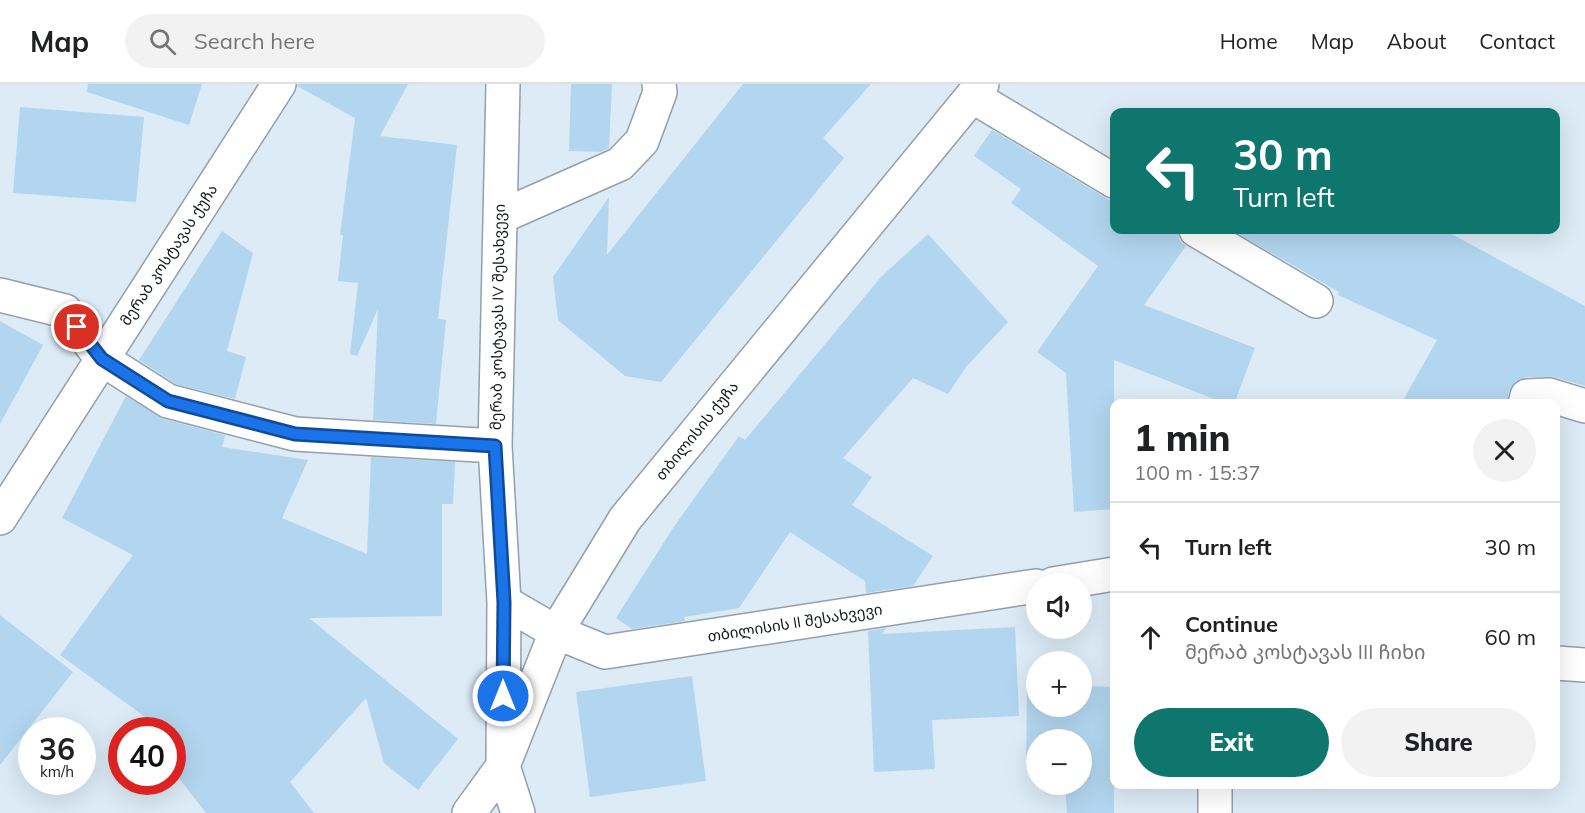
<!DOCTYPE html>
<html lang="en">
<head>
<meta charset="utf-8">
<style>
	:root { --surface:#fff; --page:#f2f2f2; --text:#202124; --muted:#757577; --line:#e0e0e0; --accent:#0f766e }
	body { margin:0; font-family:Mulish,"Noto Sans Georgian",sans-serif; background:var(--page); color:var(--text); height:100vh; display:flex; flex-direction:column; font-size:22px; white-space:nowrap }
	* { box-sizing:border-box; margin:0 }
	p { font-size:20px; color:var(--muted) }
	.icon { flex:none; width:33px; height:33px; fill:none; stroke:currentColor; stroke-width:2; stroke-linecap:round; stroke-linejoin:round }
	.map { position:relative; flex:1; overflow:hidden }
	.drawer { position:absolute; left:1110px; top:315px; width:450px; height:390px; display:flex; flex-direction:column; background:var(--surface); border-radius:12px; box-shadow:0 6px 24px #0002 }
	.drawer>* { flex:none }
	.guide { position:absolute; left:1110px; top:24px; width:450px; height:126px; border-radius:12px; box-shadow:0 6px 24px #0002; background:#0f766e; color:#fff; overflow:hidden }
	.tools { position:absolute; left:1026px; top:489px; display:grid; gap:12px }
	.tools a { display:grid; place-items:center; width:66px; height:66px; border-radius:50%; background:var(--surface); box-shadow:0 6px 24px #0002; font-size:30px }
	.speed { position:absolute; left:18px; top:633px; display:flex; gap:12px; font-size:30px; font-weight:700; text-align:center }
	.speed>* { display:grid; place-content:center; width:78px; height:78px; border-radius:50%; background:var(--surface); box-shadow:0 6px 24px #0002; line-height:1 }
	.speed small { font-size:15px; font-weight:400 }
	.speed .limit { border:9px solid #d22; background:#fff; color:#111 }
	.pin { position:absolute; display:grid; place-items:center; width:51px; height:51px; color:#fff; margin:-26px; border:3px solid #fff; border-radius:50%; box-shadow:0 2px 6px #0007 }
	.me { position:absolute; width:66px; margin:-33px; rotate:0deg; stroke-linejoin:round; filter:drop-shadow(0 0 4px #0008) }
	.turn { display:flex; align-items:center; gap:21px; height:126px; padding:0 24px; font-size:27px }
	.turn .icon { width:78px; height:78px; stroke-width:2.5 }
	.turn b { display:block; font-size:42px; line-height:51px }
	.round { display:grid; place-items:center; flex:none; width:63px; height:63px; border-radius:32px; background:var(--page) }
	.summary { display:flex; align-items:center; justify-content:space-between; height:102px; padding:0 24px }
	h1 { font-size:36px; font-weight:800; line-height:45px }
	.cta { display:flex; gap:12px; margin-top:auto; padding:12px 24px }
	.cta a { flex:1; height:69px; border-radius:36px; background:var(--accent); color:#fff; font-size:24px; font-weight:800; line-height:69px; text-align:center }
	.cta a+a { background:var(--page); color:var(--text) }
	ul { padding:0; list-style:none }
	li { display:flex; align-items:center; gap:18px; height:90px; padding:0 24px; border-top:2px solid var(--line) }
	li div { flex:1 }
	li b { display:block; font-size:22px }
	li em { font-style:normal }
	header { display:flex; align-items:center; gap:36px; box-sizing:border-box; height:84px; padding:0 30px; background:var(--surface); border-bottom:2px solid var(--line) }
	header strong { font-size:28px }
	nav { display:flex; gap:33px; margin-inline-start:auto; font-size:21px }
	.search { width:420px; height:54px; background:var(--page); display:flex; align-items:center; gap:15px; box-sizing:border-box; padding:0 21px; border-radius:33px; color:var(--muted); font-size:22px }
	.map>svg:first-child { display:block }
</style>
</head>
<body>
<header>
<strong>Map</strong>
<div class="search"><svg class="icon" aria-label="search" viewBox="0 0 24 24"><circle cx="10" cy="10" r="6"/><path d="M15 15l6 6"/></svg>Search here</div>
<nav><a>Home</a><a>Map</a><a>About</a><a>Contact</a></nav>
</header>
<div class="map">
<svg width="1585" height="729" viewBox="0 0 1585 729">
	<rect width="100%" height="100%" fill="#dcebf6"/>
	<path fill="#b2d6ef" d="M88,0H202L189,41L87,8Z
		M298,0H408L380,52L457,61L438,235L446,236L436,340L373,336L378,225L357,272L350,270L358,199L338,197L343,151H340L355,34L297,2Z
		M571,0H612L609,64L601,68L569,67Z
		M743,0H871L823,54L844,74L661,298L625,292L558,236L553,193L609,113L607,171Z
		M20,23L144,33L136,118L13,109Z
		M992,46L1114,119V146H1177L1179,155L1186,162L1144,221L1255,264L1234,320H1227L1114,276V425L1074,428L1066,289L1037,268L1098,182L1011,119L1021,105L974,72Z
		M1232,146H1444L1585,222V302L1554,293H1526L1515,298L1509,307L1507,320H1401L1437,256L1338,211L1339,208Z
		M222,147L253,169L227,267L246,273L235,315L176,300L139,276Z
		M928,150L1008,238L966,283L948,310L913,294L843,374L872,393L852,421L933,472L913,502L866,509L865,497L790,448L739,524L684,533L685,537L632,545L616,534L673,444L739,352L745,356L881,193Z
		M0,237L43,261L0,340Z
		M126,312L163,335L225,351L222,363L308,376L282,434L367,470L371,373L455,378L453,420H442V532L309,534L458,655L418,706L384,679L366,614L290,698L314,729H206L172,685V646H163L60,571L133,471L62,434Z
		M0,531L73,588L0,681Z
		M1015,543L1019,632L932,636L935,685L874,688L868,547L886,544L882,550Z
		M692,592L706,697L590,713L576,608Z
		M1027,602H1036V622H1082V602L1114,603V729H1067L1065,700H1082V656H1036V684L1026,683Z"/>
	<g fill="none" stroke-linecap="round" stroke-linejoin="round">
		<g stroke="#92a0aa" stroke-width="36">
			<path id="minor" d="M503,0L495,362L504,518L503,682L518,729
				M972,12L1114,97
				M500,133L620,80L642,57L660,8L659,0
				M1196,146L1316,217
				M0,211L65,227L102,275L168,317L295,350L495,362
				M1525,320L1527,312L1549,311L1585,322
				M0,434L279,0
				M1053,500L1114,490
				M504,518L556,548L605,568L1036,502
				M1556,579L1585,581
				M469,729L503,682L556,548L625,435L982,0
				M1215,729V700"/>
		</g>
		<use href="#minor" stroke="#fff" stroke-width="33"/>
	</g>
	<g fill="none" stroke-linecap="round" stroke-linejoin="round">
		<g stroke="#114b97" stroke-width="15">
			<path id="route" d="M77,243L102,275L168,317L295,350L495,362L504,518L503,612"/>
		</g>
		<use href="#route" stroke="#1a73e8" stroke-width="10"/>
	</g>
	<g text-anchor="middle" stroke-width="5" stroke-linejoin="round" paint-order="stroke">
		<g font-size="15" fill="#101619" stroke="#fff">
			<text transform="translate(169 171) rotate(-57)" y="5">მერაბ კოსტავას ქუჩა</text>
			<text transform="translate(498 233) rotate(-89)" y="5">მერაბ კოსტავას IV შესახვევი</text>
			<text transform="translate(697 347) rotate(-51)" y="5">თბილისის ქუჩა</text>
			<text transform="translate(795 539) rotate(-9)" y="5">თბილისის II შესახვევი</text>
		</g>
	</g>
</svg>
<div class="tools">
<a><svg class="icon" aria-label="sound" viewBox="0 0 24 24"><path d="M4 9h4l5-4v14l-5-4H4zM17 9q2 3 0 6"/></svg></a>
<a>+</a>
<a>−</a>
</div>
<div class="speed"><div>36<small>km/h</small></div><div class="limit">40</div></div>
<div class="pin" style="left:77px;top:243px;background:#d93025"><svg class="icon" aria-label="arrive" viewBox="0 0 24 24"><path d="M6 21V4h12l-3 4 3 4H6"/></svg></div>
<svg class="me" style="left:503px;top:612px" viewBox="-20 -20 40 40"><circle r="17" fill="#1a73e8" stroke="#fff" stroke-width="3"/><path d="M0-11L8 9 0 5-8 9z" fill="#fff"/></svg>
<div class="guide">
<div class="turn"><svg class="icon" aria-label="left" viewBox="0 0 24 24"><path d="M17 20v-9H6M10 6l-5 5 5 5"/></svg><div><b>30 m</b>Turn left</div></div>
</div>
<section class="drawer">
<div class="summary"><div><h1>1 min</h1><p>100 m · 15:37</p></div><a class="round"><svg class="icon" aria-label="close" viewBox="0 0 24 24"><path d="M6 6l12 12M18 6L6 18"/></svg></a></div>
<ul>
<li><svg class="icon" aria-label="left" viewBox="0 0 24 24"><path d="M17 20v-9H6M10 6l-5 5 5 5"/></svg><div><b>Turn left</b></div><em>30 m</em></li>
<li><svg class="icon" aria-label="ahead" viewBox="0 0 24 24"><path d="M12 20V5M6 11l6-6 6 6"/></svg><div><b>Continue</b><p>მერაბ კოსტავას III ჩიხი</p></div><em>60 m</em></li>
</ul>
<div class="cta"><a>Exit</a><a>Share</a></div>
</section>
</div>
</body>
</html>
